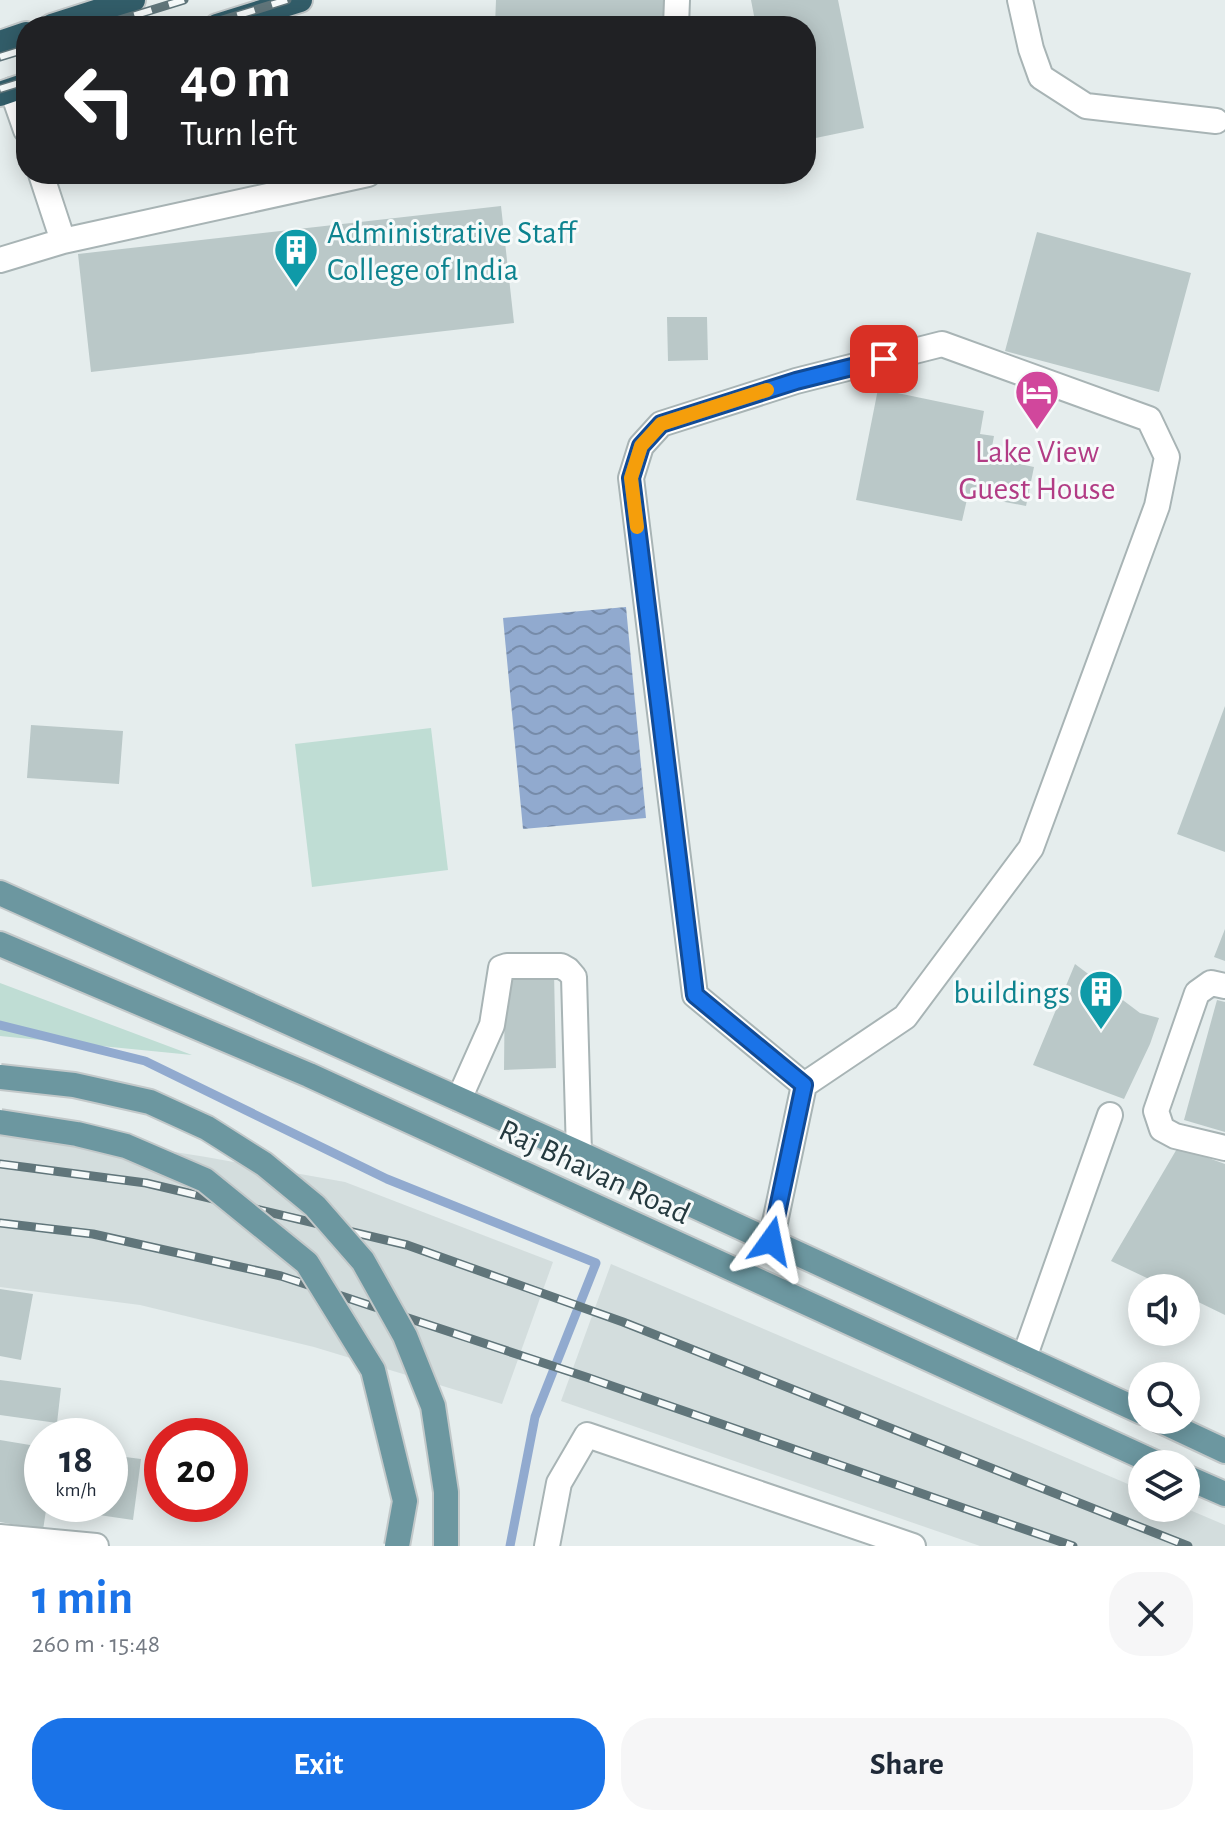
<!DOCTYPE html>
<html lang="en">
<head>
<meta charset="utf-8">
<style>
	:root { --surface:#fff; --page:#f6f6f7; --text:#1f2937; --muted:#747a83; --accent:#1a73e8 }
	body { margin:0; font-family:"Alegreya Sans",sans-serif; background:var(--page); color:var(--text); height:100vh; display:flex; flex-direction:column; font-size:30px; white-space:nowrap }
	* { box-sizing:border-box; margin:0 }
	p { font-size:26px; color:var(--muted) }
	.icon { flex:none; width:44px; height:44px; fill:none; stroke:currentColor; stroke-width:2; stroke-linecap:round; stroke-linejoin:round }
	.map { position:relative; height:1546px; overflow:hidden }
	.details { display:flex; flex-direction:column; background:var(--surface); flex:1 }
	.details>* { flex:none }
	.guide { position:absolute; left:16px; top:16px; width:800px; height:168px; border-radius:32px; box-shadow:0 4px 20px #0003; background:#202124; color:#fff; overflow:hidden }
	.tools { position:absolute; left:1128px; top:1274px; display:grid; gap:16px }
	.tools a { display:grid; place-items:center; width:72px; height:72px; border-radius:50%; background:var(--surface); box-shadow:0 4px 20px #0003; font-size:40px }
	.speed { position:absolute; left:24px; top:1418px; display:flex; gap:16px; font-size:40px; font-weight:700; text-align:center }
	.speed>* { display:grid; place-content:center; width:104px; height:104px; border-radius:50%; background:var(--surface); box-shadow:0 4px 20px #0003; line-height:1 }
	.speed small { font-size:20px; font-weight:400 }
	.speed .limit { border:12px solid #d22; background:#fff; color:#111 }
	.pin { position:absolute; display:grid; place-items:center; width:68px; height:68px; color:#fff; margin:-34px; border-radius:16px; box-shadow:0 4px 12px #0006 }
	.me { position:absolute; width:88px; margin:-44px; rotate:12deg; stroke-linejoin:round; filter:drop-shadow(0 0 6px #0008) }
	.turn { display:flex; align-items:center; gap:28px; height:168px; padding:0 32px; font-size:36px }
	.turn .icon { width:104px; height:104px; stroke-width:2.5 }
	.turn b { display:block; font-size:56px; line-height:68px }
	.round { display:grid; place-items:center; flex:none; width:84px; height:84px; border-radius:32px; background:var(--page) }
	.overview { display:flex; align-items:center; justify-content:space-between; height:136px; padding:0 32px }
	h1 { font-size:48px; font-weight:700; line-height:60px; color:var(--accent) }
	.button { display:flex; gap:16px; margin-top:auto; padding:16px 32px }
	.button a { flex:1; height:92px; border-radius:32px; background:var(--accent); color:#fff; font-size:32px; font-weight:700; line-height:92px; text-align:center }
	.button a+a { background:var(--page); color:var(--text) }
	.map>svg:first-child { display:block }
</style>
</head>
<body>
<div class="map">
<svg width="1225" height="1546" viewBox="0 0 1225 1546">
	<defs>
		<pattern id="water-waves" width="16" height="10" patternUnits="userSpaceOnUse" patternTransform="scale(2)"><rect width="16" height="10" fill="#91aacf"/><path d="M0 5q4-4 8 0t8 0" fill="none" stroke="#768ba9"/></pattern>
	</defs>
	<rect width="100%" height="100%" fill="#e5eded"/>
	<path fill="#d3dddd" d="M0,1124L206,1157L345,1182L553,1262L502,1404L314,1347L140,1305L0,1287Z
		M611,1264L1142,1490V1508H1185L1225,1525V1546H980L561,1401Z"/>
	<path fill="#bfddd4" d="M431,728L448,870L312,887L295,744Z
		M0,983L192,1055L0,1036Z"/>
	<path fill="url(#water-waves)" d="M626,607L646,818L523,829L503,618Z"/>
	<g fill="none" stroke-linecap="round" stroke-linejoin="round">
		<path stroke="#91aacf" stroke-width="9" d="M0,1025L145,1061L387,1179L596,1263L535,1417L510,1546"/>
	</g>
	<path fill="#bac8c8" d="M496,0H667L665,26H495Z
		M751,0H838L864,128L806,140V26H756Z
		M501,206L514,323L91,372L78,254Z
		M1037,232L1191,273L1159,392L1005,351Z
		M667,317H707L708,360L668,361Z
		M878,389L984,411L980,434L994,436L990,458L1034,467L1026,506L968,495L962,521L856,500Z
		M1225,706V852L1177,834Z
		M31,725L123,731L119,784L27,778Z
		M1225,929V961L1214,957Z
		M1075,964L1140,1013L1159,1018L1150,1044L1124,1099L1033,1065Z
		M554,972L556,1068L504,1070L505,973Z
		M1217,1000L1225,1002V1132L1184,1120Z
		M1178,1147L1225,1164V1315L1186,1296V1288H1168L1111,1261Z
		M0,1289L33,1294L21,1360L0,1356Z
		M0,1380L61,1388L57,1423L0,1415Z
		M0,1440L42,1447V1504H47L43,1530L0,1522Z
		M110,1455L141,1459L133,1520L92,1514L93,1504H110Z"/>
	<g fill="none" stroke-linecap="round" stroke-linejoin="round">
		<g stroke="#a8b4b5" stroke-width="28">
			<path id="minor" d="M1020,0L1031,49L1041,77L1086,106L1216,121
				M676,26L677,0
				M12,90L26,130
				M41,174L63,241L368,174
				M0,260L63,241
				M1225,986L1211,983L1197,993L1156,1111L1162,1129L1175,1136L1225,1148
				M459,1099L492,1025L501,968L507,966H561L568,970L574,977L579,1153
				M771,1241L804,1085L905,1017L1031,848L1157,506L1167,457L1149,419L942,344L796,381L661,424L641,446L631,478L695,995L804,1085
				M1024,1358L1110,1115
				M0,1537L96,1546
				M547,1546L559,1483L587,1435L913,1546"/>
		</g>
		<g stroke="#c2c8c9" stroke-width="28">
			<path id="major" d="M0,893L579,1153L1142,1412
				M0,944L309,1075L1158,1464
				M1159,1420L1225,1451
				M1186,1477L1225,1494"/>
		</g>
		<g stroke="#c2c8c9" stroke-width="28">
			<path id="highway" d="M52,26L133,0
				M217,26L300,0
				M0,43L26,34
				M0,94L26,85"/>
		</g>
		<use href="#minor" stroke="#fff" stroke-width="24"/>
		<use href="#major" stroke="#6c97a0" stroke-width="24"/>
		<use href="#highway" stroke="#325d69" stroke-width="24"/>
		<g stroke="#60757a" stroke-width="9">
			<path id="rail" d="M100,26L184,0
				M203,26L287,0
				M0,57L26,49
				M0,89L26,81
				M0,1164L146,1183L407,1245L623,1322L1188,1546
				M0,1223L93,1234L281,1276L589,1378L1073,1546"/>
		</g>
		<use href="#rail" stroke="#f6fafa" stroke-width="6" stroke-dasharray="18" stroke-linecap="butt"/>
		<g stroke="#c2c8c9" stroke-width="28" stroke-linecap="butt">
			<path id="major-bridge" d="M0,1077L74,1085L150,1102L207,1128L264,1164L315,1206L363,1261L405,1336L433,1406L446,1492V1546
				M0,1122L77,1134L126,1146L205,1180L307,1263L373,1370L405,1501L397,1546"/>
		</g>
		<use href="#major-bridge" stroke="#6c97a0" stroke-width="24"/>
	</g>
	<g fill="none" stroke-linecap="round" stroke-linejoin="round">
		<g stroke="#114b97" stroke-width="20">
			<path id="route" d="M771,1241L804,1085L695,995L631,478L641,446L661,424L796,381L884,359"/>
		</g>
		<use href="#route" stroke="#1a73e8" stroke-width="14"/>
		<path stroke="#f59e0b" stroke-width="14" d="M637,527L631,478L641,446L661,424L767,390"/>
	</g>
	<defs>
		<g id="building-pin" transform="scale(2.3)"><path d="M0 17L-7.5 6A9.5 9.5 0 1 1 7.5 6Z" fill="#0f9aa8" stroke="#f6fafa"/><path d="M-4-6H4V6H1V3H-1V6H-4ZM-2.5-4.3h1.7v1.8h-1.7ZM.8-4.3h1.7v1.8H.8ZM-2.5-1h1.7V.8h-1.7ZM.8-1h1.7V.8H.8Z" fill="#fff"/></g>
		<g id="hotel-pin" transform="scale(2.3)"><path d="M0 17L-7.5 6A9.5 9.5 0 1 1 7.5 6Z" fill="#d1479c" stroke="#f6fafa"/><path d="M-6-4.5h1.5V1H6V5H4.5V3h-9V5H-6ZM-4 0a1.8 1.8 0 1 1 3.6 0ZM.5 0V-2.5h3Q6-2.5 6 0Z" fill="#fff"/></g>
	</defs>
	<g fill-rule="evenodd">
		<use href="#building-pin" x="296" y="250"/>
		<use href="#hotel-pin" x="1037" y="392"/>
		<use href="#building-pin" x="1101" y="992"/>
	</g>
	<g text-anchor="middle" stroke-width="6" stroke-linejoin="round" paint-order="stroke">
		<g font-size="32" fill="#0d838f" stroke="#f6fafa" text-anchor="start">
			<text x="327" y="243">Administrative Staff<tspan x="327" dy="37">College of India</tspan></text>
			<text x="1070" y="1003" text-anchor="end">buildings</text>
		</g>
		<g font-size="32" fill="#b23c85" stroke="#f6fafa">
			<text x="1037" y="462">Lake View<tspan x="1037" dy="37">Guest House</tspan></text>
		</g>
		<g font-size="32" fill="#253a3f" stroke="#f6fafa">
			<text transform="translate(595 1171) rotate(25)" y="11">Raj Bhavan Road</text>
		</g>
	</g>
</svg>
<div class="tools">
<a><svg class="icon" aria-label="sound" viewBox="0 0 24 24"><path d="M4 9h4l5-4v14l-5-4H4zM17 9q2 3 0 6"/></svg></a>
<a><svg class="icon" aria-label="search" viewBox="0 0 24 24"><circle cx="10" cy="10" r="6"/><path d="M15 15l6 6"/></svg></a>
<a><svg class="icon" aria-label="layers" viewBox="0 0 24 24"><path d="M12 4l9 5-9 5-9-5zM3 14l9 5 9-5"/></svg></a>
</div>
<div class="speed"><div>18<small>km/h</small></div><div class="limit">20</div></div>
<div class="pin" style="left:884px;top:359px;background:#d93025"><svg class="icon" aria-label="arrive" viewBox="0 0 24 24"><path d="M6 21V4h12l-3 4 3 4H6"/></svg></div>
<svg class="me" style="left:771px;top:1241px" viewBox="-20 -20 40 40"><path d="M0-17L14 15 0 8-14 15z" fill="#1a73e8" stroke="#fff" stroke-width="4"/></svg>
<div class="guide">
<div class="turn"><svg class="icon" aria-label="left" viewBox="0 0 24 24"><path d="M17 20v-9H6M10 6l-5 5 5 5"/></svg><div><b>40 m</b>Turn left</div></div>
</div>
</div>
<section class="details">
<div class="overview"><div><h1>1 min</h1><p>260 m · 15:48</p></div><a class="round"><svg class="icon" aria-label="close" viewBox="0 0 24 24"><path d="M6 6l12 12M18 6L6 18"/></svg></a></div>
<div class="button"><a>Exit</a><a>Share</a></div>
</section>
</body>
</html>
